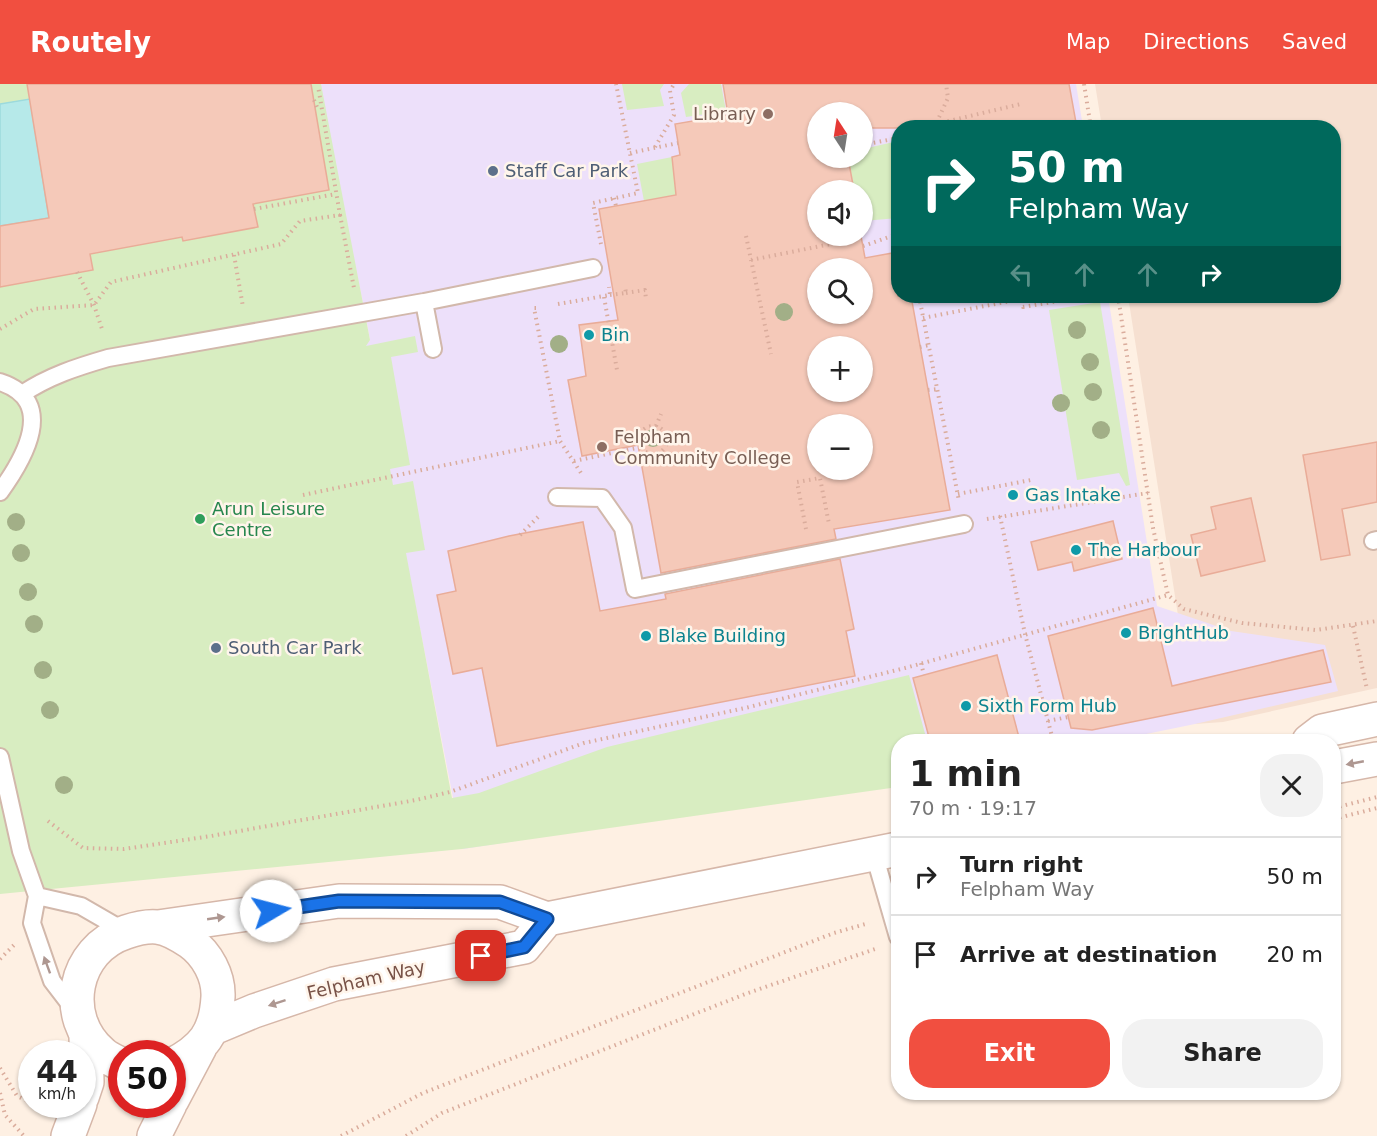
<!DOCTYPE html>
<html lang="en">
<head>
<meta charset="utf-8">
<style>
	:root { --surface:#fff; --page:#f2f2f2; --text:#222; --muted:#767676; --line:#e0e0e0; --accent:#f14f40 }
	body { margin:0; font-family:"DejaVu Sans",sans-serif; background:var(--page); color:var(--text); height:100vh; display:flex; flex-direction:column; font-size:22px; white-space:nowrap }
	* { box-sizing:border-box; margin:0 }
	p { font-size:20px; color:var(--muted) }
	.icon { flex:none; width:33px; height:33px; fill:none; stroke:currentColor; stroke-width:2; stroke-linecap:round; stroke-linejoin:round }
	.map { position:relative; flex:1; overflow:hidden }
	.drawer { position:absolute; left:891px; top:650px; width:450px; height:366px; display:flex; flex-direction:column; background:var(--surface); border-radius:24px; box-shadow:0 2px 4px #0004 }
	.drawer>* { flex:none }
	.top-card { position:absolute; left:891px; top:36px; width:450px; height:183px; border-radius:24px; box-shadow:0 2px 4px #0004; background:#00695c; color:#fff; overflow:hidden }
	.needle { width:39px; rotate:348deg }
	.buttons { position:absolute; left:807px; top:18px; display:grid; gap:12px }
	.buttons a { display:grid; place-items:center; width:66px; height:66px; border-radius:50%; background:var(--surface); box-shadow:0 2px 4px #0004; font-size:30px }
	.speed { position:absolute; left:18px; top:956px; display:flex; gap:12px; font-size:30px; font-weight:700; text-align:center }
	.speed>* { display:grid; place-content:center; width:78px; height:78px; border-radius:50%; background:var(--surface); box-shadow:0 2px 4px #0004; line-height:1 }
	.speed small { font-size:15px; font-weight:400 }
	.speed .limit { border:9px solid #d22; background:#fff; color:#111 }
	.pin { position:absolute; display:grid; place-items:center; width:51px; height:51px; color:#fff; margin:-26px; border-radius:12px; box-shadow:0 3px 9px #0006 }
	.me { position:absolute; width:66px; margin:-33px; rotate:82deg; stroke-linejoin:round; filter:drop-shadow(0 0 4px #0008) }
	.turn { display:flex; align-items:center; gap:21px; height:126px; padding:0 18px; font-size:27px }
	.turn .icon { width:78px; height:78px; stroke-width:2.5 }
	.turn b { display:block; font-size:42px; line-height:51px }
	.lanes { display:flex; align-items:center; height:57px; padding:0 18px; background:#0003; justify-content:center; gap:30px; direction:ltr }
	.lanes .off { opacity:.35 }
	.round { display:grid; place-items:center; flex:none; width:63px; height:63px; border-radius:24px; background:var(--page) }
	.summary { display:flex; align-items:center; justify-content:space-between; height:102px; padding:0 18px }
	h1 { font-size:36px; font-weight:700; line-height:45px }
	.button { display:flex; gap:12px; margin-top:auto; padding:12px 18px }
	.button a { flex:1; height:69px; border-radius:24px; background:var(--accent); color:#fff; font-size:24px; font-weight:700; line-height:69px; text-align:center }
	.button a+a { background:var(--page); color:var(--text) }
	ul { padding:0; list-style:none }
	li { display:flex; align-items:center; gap:18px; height:78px; padding:0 18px; border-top:2px solid var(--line) }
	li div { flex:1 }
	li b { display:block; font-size:22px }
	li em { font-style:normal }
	header { display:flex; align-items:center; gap:36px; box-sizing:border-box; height:84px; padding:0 30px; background:var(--accent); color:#fff }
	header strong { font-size:28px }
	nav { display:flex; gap:33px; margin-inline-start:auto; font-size:21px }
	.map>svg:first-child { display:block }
</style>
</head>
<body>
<header>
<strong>Routely</strong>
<nav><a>Map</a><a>Directions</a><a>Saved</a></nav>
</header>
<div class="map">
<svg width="1377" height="1052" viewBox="0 0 1377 1052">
	<rect width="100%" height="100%" fill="#fef0e3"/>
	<path fill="#f6e0d1" d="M1095,0H1377V604L1223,638L1195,640L1128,212H1334V44L1102,43Z"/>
	<path fill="#ede0fa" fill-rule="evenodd" d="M318,0H1076L1083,43L898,44V212H1108L1157,522L1231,547L1325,561L1338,607L1195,640L1112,657H898V698L463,765L365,262L370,256L365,229ZM818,28H862V74H818ZM818,106H862V152H818ZM818,184H862V230H818ZM818,262H862V308H818ZM818,340H862V386H818Z"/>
	<path fill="#d8edc1" d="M0,0H321L370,256L366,262L415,252L418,268L391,273L410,381L390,385L393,401L413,397L425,466L406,469L452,714L479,709L607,663L909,591L927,657H898V703L462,765L0,810Z
		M622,0H664L660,6L664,22L627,26Z
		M689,0H721L726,27L686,33L681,9Z
		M898,57V134L863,137L862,106H854L848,74H862L863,65Z
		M672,73V77L701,106L644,117L637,80Z
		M936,212H987L941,219Z
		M1100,218L1130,401L1126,402L1119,389L1077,396L1049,226Z"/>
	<path fill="#b6e9e9" stroke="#9cdadc" stroke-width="1.5" d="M30,15L49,134L0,142V20Z"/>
	<path fill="#f5c9b9" stroke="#e9ac98" stroke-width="1.5" fill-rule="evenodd" d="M27,0H311L329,106L253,120L258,143L183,157L182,153L90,170L93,186L0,203V142L49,134Z
		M723,0H1069L1077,44H862V28H818V74H848L854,106H818V152H861L865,174L898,168V212H911L950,426L834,445L836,455L661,489L638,361L582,372L568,296L586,292L579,241L618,236L599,125L676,111L672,73L680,71L675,40L728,31ZM818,184H862V230H818ZM818,262H862V308H818ZM818,340H862V386H818Z
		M1377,358V418L1342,425L1350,471L1321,476L1303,371Z
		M1251,414L1265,477L1201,492L1191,451L1216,445L1211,423Z
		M1113,437L1122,475L1074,487L1072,478L1038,486L1031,458Z
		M583,438L600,527L666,515L665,510L840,475L854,545L846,547L855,592L497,662L482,584L453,590L437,511L456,507L448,467L509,452Z
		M1153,524L1172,602L1323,566L1331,598L1092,646L1071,644L1048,552Z
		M997,571L1020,657H930L913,594Z"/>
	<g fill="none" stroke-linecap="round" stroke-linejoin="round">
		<g stroke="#d2b8ab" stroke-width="20">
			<path id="lane" d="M424,218L433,265
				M0,298C58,317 24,375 0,408
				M22,310C49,292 77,283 108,274L424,218L593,184
				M557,413L602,414L623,444L635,505L964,440
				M1373,457L1377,456
				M0,673L21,767L37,812L32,839L52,897L75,927
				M874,770L898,853
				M37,812L81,822L126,848"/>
		</g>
		<g stroke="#d6b7a9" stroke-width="36">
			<path id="secondary" d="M1309,657L1322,647L1377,635
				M1334,683L1377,675
				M158,843L339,817L500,818L547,835L898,765
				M211,945L254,927L334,900L524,863L547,835
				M122,981C115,977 107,974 102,969C60,933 73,865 126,848C135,845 147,842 157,843C169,844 181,852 190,858C207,870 219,892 218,913C216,949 203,965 172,981
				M82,1013L87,998L86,952
				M172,1016L200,963
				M68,1052L80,1020
				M154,1052L170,1020"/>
		</g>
		<path stroke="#daac9c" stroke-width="4" stroke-dasharray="1.5 4.5" stroke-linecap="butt" d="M1084,0L1091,44
			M314,16L317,23L321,22
			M936,40L1021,20
			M934,44L948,14L946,0
			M862,61L898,54
			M655,63L674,31L670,7L674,0
			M630,69L678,59
			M614,114L616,122
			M254,125L336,110
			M340,131L354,204
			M746,152L771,270
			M601,160L593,119L638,109L616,0
			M863,162L898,150
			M234,171L243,223
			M751,176L831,160
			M77,188L94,221L103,248
			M626,209L645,206L646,215
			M610,211L626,209L625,203
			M919,212L959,417
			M1118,212L1153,444L1168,511L1184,525L1242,539L1316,546L1377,537
			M604,213L617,286
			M558,220L610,211L609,203
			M536,224H534L560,357L581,389
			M923,234L1021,215L1023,223L1087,212
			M0,245L34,225L94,221L111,198L281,160L300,137L340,131L318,2
			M920,263L929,261
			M928,306L938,305
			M639 356a14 14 0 1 1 28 0a14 14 0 1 1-28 0Z
			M656,342L661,330
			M574,377L641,363
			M958,410L1031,396
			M303,411L560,357
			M1000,432L1025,550L1053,656
			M987,435L1148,409
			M806,445L797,398L820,394L829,440
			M520,451L540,431
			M1353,542L1367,605
			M921,579L924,591
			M1048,637L1068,633
			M1334,724L1377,713
			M1334,735L1377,724
			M48,737L83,764L124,765L211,752L416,716L450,708L584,659L745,624L905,584L1168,511
			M0,875L14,861
			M0,984L17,1012L32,1019
			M0,1009L5,1031L24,1052
			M341,1052L423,1009L834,849L869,839
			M406,1052L442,1029L748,909L875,865"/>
		<use href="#lane" stroke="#fff" stroke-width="16"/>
		<use href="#secondary" stroke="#fff" stroke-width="33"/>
	</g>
	<g fill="#a2af87">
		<circle cx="784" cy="228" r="9"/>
		<circle cx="1077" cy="246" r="9"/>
		<circle cx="559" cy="260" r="9"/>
		<circle cx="1090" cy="278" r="9"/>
		<circle cx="1093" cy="308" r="9"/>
		<circle cx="1061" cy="319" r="9"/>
		<circle cx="1101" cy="346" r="9"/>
		<circle cx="653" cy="354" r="9"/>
		<circle cx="16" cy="438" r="9"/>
		<circle cx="21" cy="469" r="9"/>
		<circle cx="28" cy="508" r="9"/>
		<circle cx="34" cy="540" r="9"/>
		<circle cx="43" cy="586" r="9"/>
		<circle cx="50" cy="626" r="9"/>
		<circle cx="64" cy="701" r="9"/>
	</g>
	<defs><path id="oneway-solid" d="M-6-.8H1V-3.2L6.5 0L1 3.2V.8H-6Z" transform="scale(1.5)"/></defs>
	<g fill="#ae9791">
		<use href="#oneway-solid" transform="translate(1355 679) rotate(169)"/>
		<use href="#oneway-solid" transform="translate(216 834) rotate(-8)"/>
		<use href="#oneway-solid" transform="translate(47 881) rotate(-110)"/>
		<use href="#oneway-solid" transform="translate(277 919) rotate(162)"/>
	</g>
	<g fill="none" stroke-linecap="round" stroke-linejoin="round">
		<g stroke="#114b97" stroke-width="15">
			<path id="route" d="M271,827L339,817L500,818L547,835L524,863L481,872"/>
		</g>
		<use href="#route" stroke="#1a73e8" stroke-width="10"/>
	</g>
	<g fill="#8d6e63" stroke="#fff5eb" stroke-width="2">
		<circle cx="768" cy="30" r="6"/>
		<circle cx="602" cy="363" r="6"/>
	</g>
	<g fill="#5c6f8a" stroke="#fff5eb" stroke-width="2">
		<circle cx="493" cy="87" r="6"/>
		<circle cx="216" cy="564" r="6"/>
	</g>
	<g fill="#0f9aa8" stroke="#fff5eb" stroke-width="2">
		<circle cx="589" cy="251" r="6"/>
		<circle cx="1013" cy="411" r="6"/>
		<circle cx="1076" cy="466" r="6"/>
		<circle cx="1126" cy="549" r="6"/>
		<circle cx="646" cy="552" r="6"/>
		<circle cx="966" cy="622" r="6"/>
	</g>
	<circle fill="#2e9e5b" stroke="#fff5eb" stroke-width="2" cx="200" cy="435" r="6"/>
	<g text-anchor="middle" stroke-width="5" stroke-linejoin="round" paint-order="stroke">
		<g font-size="18" fill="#785e54" stroke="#fff5eb" text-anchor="end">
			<text x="756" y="36">Library</text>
			<text x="614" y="359" text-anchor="start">Felpham<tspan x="614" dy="21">Community College</tspan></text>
		</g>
		<g font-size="18" fill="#4e5e75" stroke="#fff5eb" text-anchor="start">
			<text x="505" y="93">Staff Car Park</text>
			<text x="228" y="570">South Car Park</text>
		</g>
		<g font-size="18" fill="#0d838f" stroke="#fff5eb" text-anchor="start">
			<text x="601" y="257">Bin</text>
			<text x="1025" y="417">Gas Intake</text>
			<text x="1088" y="472">The Harbour</text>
			<text x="1138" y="555">BrightHub</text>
			<text x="658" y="558">Blake Building</text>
			<text x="978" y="628">Sixth Form Hub</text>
		</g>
		<g font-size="18" fill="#27864d" stroke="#fff5eb" text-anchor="start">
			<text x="212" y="431">Arun Leisure<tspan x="212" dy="21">Centre</tspan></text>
		</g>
		<g font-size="18" fill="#785247" stroke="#fff5eb">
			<text transform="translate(366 896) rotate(-13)" y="6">Felpham Way</text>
		</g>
	</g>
</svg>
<div class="buttons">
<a><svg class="needle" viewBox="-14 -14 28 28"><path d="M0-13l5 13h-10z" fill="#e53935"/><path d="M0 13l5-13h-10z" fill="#767676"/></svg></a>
<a><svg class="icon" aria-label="sound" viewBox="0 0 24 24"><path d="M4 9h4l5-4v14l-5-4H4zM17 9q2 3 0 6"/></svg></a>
<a><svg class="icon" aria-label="search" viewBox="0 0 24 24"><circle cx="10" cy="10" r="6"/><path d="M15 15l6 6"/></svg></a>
<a>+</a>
<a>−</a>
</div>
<div class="speed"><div>44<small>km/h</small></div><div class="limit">50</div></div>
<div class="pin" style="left:481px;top:872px;background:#d93025"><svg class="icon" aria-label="arrive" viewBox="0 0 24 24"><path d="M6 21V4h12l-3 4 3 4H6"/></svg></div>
<svg class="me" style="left:271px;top:827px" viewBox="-20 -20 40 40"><circle r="19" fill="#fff"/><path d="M0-13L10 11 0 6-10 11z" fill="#1a73e8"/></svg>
<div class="top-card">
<div class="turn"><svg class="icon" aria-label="right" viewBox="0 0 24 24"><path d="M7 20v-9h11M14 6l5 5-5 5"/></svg><div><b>50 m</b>Felpham Way</div></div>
<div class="lanes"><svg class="icon off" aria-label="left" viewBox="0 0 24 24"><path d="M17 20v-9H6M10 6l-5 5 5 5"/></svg><svg class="icon off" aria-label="ahead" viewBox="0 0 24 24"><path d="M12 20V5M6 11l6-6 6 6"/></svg><svg class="icon off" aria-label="ahead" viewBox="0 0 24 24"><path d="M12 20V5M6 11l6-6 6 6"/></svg><svg class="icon" aria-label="right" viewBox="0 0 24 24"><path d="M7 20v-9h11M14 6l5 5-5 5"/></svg></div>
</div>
<section class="drawer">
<div class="summary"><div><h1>1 min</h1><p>70 m · 19:17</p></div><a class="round"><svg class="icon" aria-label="close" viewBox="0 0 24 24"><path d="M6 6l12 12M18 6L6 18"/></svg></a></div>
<ul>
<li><svg class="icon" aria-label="right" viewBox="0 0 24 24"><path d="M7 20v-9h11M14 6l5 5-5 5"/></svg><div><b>Turn right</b><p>Felpham Way</p></div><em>50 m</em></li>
<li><svg class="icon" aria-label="arrive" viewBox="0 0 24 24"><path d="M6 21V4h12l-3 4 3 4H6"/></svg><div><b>Arrive at destination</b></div><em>20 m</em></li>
</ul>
<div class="button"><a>Exit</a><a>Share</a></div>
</section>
</div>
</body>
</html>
